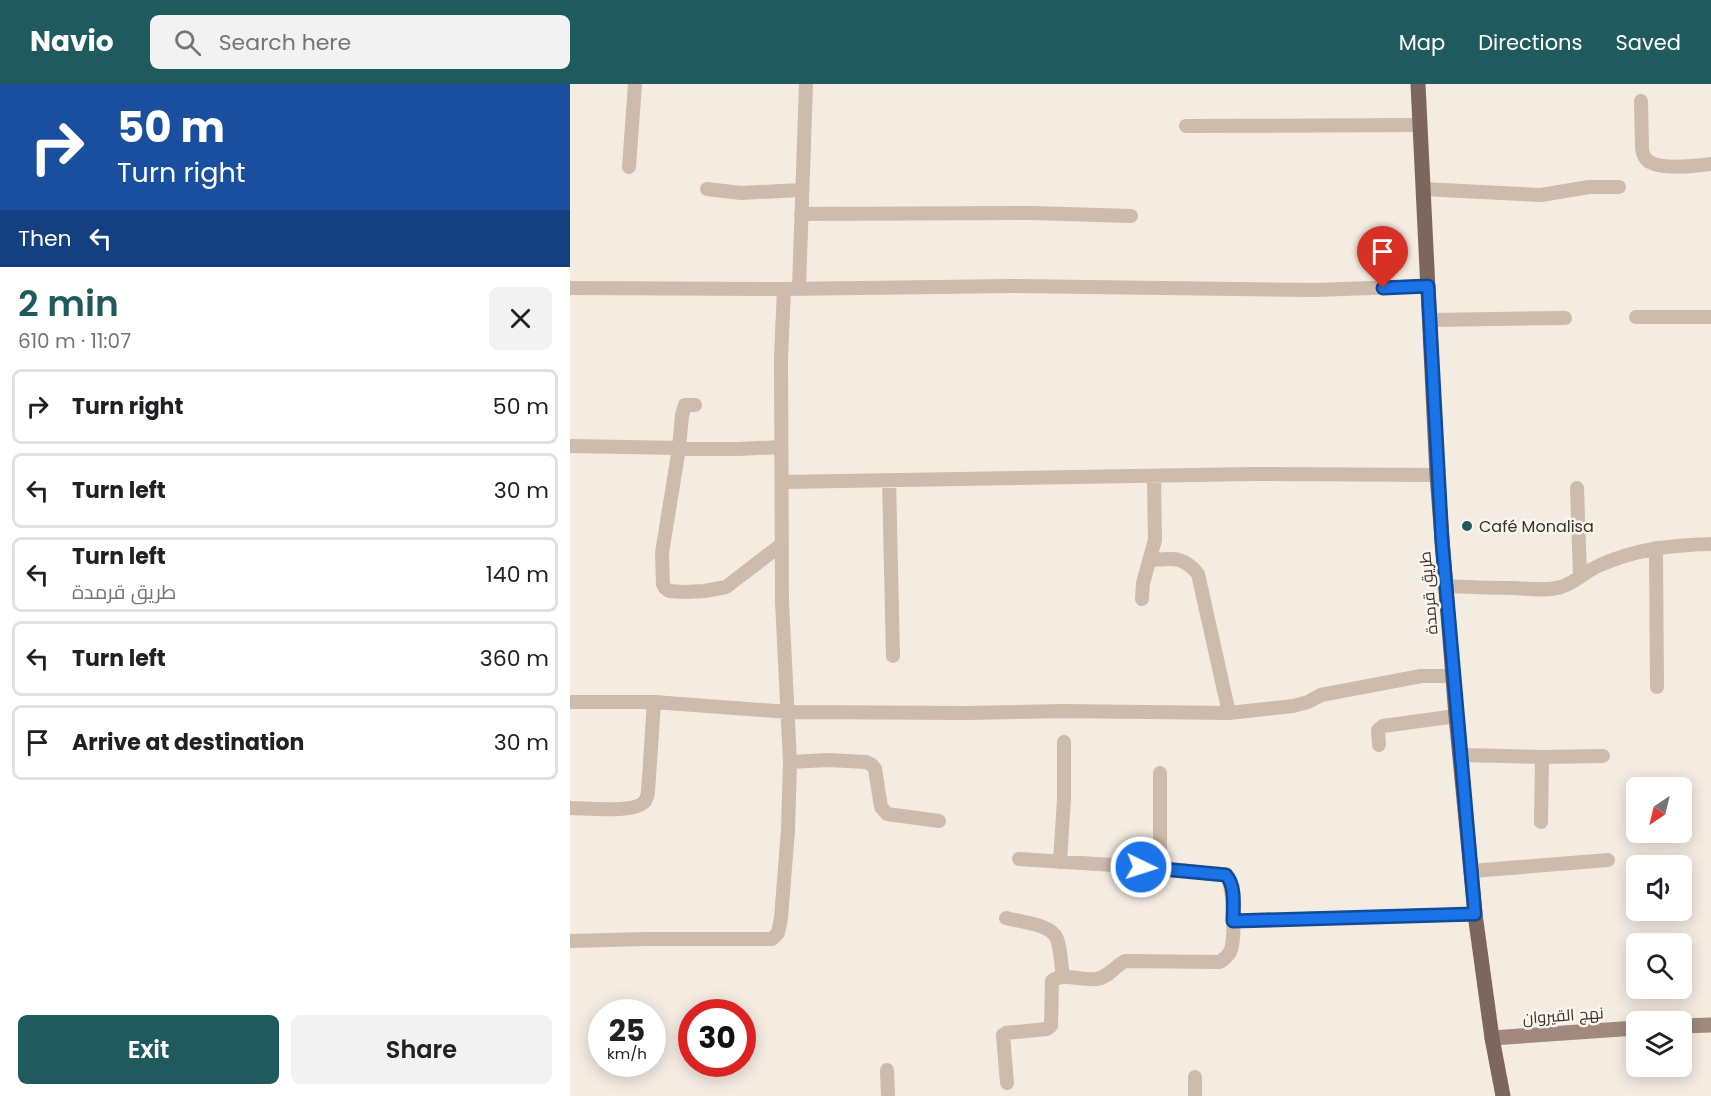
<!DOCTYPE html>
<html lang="en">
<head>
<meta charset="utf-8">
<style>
	:root { --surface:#fff; --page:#f2f2f2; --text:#202124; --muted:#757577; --line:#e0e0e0; --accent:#1f5a5e }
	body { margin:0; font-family:Poppins,Cairo,sans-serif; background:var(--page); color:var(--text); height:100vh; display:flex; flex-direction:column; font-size:22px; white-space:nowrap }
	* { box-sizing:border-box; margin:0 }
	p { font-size:20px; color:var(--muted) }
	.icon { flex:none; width:33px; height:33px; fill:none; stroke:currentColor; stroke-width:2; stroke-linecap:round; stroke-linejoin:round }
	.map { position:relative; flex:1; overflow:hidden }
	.sheet { display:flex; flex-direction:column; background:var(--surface); width:570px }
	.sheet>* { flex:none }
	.guide { background:#1a4fa0; color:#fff; overflow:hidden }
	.needle { width:39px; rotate:215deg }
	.tools { position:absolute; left:1056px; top:693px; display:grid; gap:12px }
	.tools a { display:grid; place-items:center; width:66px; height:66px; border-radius:9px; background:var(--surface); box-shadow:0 3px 15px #0003; font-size:30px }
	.speed { position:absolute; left:18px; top:915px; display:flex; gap:12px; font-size:30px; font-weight:700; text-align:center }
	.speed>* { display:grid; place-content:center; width:78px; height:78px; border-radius:50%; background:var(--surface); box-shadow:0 3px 15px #0003; line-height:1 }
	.speed small { font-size:15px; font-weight:400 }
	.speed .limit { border:9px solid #d22; background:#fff; color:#111 }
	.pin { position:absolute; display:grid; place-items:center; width:51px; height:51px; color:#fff; margin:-62px -26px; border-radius:50% 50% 50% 0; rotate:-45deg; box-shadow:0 0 6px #0007 }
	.pin .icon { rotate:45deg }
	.me { position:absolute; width:66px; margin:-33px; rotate:94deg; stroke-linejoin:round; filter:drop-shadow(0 0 4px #0008) }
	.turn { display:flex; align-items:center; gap:21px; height:126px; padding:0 18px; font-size:27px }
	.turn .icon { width:78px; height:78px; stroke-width:2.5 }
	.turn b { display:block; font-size:42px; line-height:51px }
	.then { display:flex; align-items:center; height:57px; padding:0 18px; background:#0003; gap:12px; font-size:22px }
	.round { display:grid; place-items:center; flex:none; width:63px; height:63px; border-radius:9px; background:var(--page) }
	.head { display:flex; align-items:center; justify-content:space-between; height:102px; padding:0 18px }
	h1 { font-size:36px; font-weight:600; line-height:45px; color:var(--accent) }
	.cta { display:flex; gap:12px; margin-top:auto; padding:12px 18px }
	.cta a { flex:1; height:69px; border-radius:9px; background:var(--accent); color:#fff; font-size:24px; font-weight:600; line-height:69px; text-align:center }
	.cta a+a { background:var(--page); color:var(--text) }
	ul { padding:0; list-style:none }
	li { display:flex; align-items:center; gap:18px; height:75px; margin:0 12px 9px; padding:0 6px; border:3px solid var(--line); border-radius:9px }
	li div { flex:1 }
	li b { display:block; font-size:22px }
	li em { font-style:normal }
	header { display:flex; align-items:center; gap:36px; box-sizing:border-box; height:84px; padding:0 30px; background:var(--accent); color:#fff }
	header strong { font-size:28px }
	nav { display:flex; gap:33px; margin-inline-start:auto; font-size:21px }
	.search { width:420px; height:54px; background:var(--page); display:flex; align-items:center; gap:15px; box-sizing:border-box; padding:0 21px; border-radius:9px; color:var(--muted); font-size:22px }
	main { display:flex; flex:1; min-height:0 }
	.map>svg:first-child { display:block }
</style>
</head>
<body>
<header>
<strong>Navio</strong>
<div class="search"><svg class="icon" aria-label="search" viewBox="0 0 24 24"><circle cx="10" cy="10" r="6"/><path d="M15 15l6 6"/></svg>Search here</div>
<nav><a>Map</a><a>Directions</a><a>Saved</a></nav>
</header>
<main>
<section class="sheet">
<div class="guide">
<div class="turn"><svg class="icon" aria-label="right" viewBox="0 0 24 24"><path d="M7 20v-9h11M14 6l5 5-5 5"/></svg><div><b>50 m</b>Turn right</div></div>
<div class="then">Then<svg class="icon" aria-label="left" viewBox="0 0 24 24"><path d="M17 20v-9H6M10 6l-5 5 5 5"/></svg></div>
</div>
<div class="head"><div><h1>2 min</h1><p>610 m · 11:07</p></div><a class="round"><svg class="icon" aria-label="close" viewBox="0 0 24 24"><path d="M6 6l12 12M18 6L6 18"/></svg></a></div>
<ul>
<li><svg class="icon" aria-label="right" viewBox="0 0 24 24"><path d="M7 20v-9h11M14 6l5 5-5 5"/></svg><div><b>Turn right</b></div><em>50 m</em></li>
<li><svg class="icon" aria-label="left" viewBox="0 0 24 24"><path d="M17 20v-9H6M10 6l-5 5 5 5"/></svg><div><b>Turn left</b></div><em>30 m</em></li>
<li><svg class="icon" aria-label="left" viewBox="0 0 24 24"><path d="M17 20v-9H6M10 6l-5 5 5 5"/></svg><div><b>Turn left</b><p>طريق قرمدة</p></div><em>140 m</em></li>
<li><svg class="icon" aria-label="left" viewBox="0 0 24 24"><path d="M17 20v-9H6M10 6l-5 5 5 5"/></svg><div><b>Turn left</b></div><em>360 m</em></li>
<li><svg class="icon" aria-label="arrive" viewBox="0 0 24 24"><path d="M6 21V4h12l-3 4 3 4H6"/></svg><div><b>Arrive at destination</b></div><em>30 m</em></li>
</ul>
<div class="cta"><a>Exit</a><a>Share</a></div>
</section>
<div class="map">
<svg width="1141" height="1012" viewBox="0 0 1141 1012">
	<rect width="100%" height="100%" fill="#f4ebe1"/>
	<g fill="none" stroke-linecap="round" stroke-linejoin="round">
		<path stroke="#cdbbac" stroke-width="14" d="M1071,17L1072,65C1073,70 1074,74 1078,77C1091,86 1126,82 1141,80
			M616,42L850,41
			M59,83L65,0
			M137,105L171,109L231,106
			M853,105L971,111L1019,103H1049
			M231,130L462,129L561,132
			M0,204L214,205L443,202L744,206L858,202
			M229,204L236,0
			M1066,233H1141
			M860,236L995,234
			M125,321H115L112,331L109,364L92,469L93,500L95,504L99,507L114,508L135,507L156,503L212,460
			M0,362L168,365L211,363
			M319,396L323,572
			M212,398L683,390L867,391
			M1007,404L1010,492
			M1086,464L1087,603
			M580,476C602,475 613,471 628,490L659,629
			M875,502C899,503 922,504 945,504C960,505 977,507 991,503C1005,499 1015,488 1028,482C1065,465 1101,461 1141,460
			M572,515L573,499L585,456L584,392
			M0,618H84L219,628L396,629L492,627L659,629L723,622L738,618L751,611L851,592H883
			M809,661L808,646L813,642L886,632
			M890,671L972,673L1033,672
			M220,678L258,676L296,678L302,681L305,685L311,723L317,730L369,737
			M590,689V784
			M0,724C16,724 66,730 75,717C76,716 78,710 78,708L84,618
			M971,738L972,673
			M490,778L494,715V658
			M902,787L1038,776
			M436,834C450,838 482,840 487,855C491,867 491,881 493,893
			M663,837L905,830
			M0,857L77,855H202L208,849L211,834L218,746L220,678L212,518L211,274L214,205
			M317,986L318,1012
			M625,993V1012
			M437,999L433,951L436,949L477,945L481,942L482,897C493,888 513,897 526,895C538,894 545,882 555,877L650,878C654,875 658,872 660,868C666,856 664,800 656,791L590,784L449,775"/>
		<path stroke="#a18a7d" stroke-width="15" d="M1112,942L1141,941
			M922,954L1066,944"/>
		<path stroke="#7d675c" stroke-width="15" d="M848,0L867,391L886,632L905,830L922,954L933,1012"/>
	</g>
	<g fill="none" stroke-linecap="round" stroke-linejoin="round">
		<g stroke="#114b97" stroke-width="15">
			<path id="route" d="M571,783L656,791C666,802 663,823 663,837L905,830L872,458L858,202L813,204"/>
		</g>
		<use href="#route" stroke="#1a73e8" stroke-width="10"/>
	</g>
	<circle fill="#1f5a5e" stroke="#fbf5ee" stroke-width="2" cx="897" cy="442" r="6"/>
	<g text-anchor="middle" stroke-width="5" stroke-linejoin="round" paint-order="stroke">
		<g font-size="16" fill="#3b302b" stroke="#fbf5ee" text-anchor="start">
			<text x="909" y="448">Café Monalisa</text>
		</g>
		<g font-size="16" fill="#3b302b" stroke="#fbf5ee">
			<text transform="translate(858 509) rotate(-95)" y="6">طريق قرمدة</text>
			<text transform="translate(993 931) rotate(-4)" y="6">نهج القيروان</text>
		</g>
	</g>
</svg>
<div class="tools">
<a><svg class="needle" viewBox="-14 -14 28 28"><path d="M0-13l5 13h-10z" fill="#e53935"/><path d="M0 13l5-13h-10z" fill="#757577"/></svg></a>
<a><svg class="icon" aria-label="sound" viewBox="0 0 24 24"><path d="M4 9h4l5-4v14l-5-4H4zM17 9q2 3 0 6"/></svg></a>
<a><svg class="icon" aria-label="search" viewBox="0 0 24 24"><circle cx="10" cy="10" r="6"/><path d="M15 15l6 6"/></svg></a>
<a><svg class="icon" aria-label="layers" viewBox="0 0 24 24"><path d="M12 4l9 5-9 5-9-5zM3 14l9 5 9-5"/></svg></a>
</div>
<div class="speed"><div>25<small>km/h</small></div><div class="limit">30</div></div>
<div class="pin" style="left:813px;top:204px;background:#d93025"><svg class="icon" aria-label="arrive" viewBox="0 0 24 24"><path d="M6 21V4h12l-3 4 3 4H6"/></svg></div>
<svg class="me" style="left:571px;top:783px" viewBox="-20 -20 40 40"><circle r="17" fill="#1a73e8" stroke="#fff" stroke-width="3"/><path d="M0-11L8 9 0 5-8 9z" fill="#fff"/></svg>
</div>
</main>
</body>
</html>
